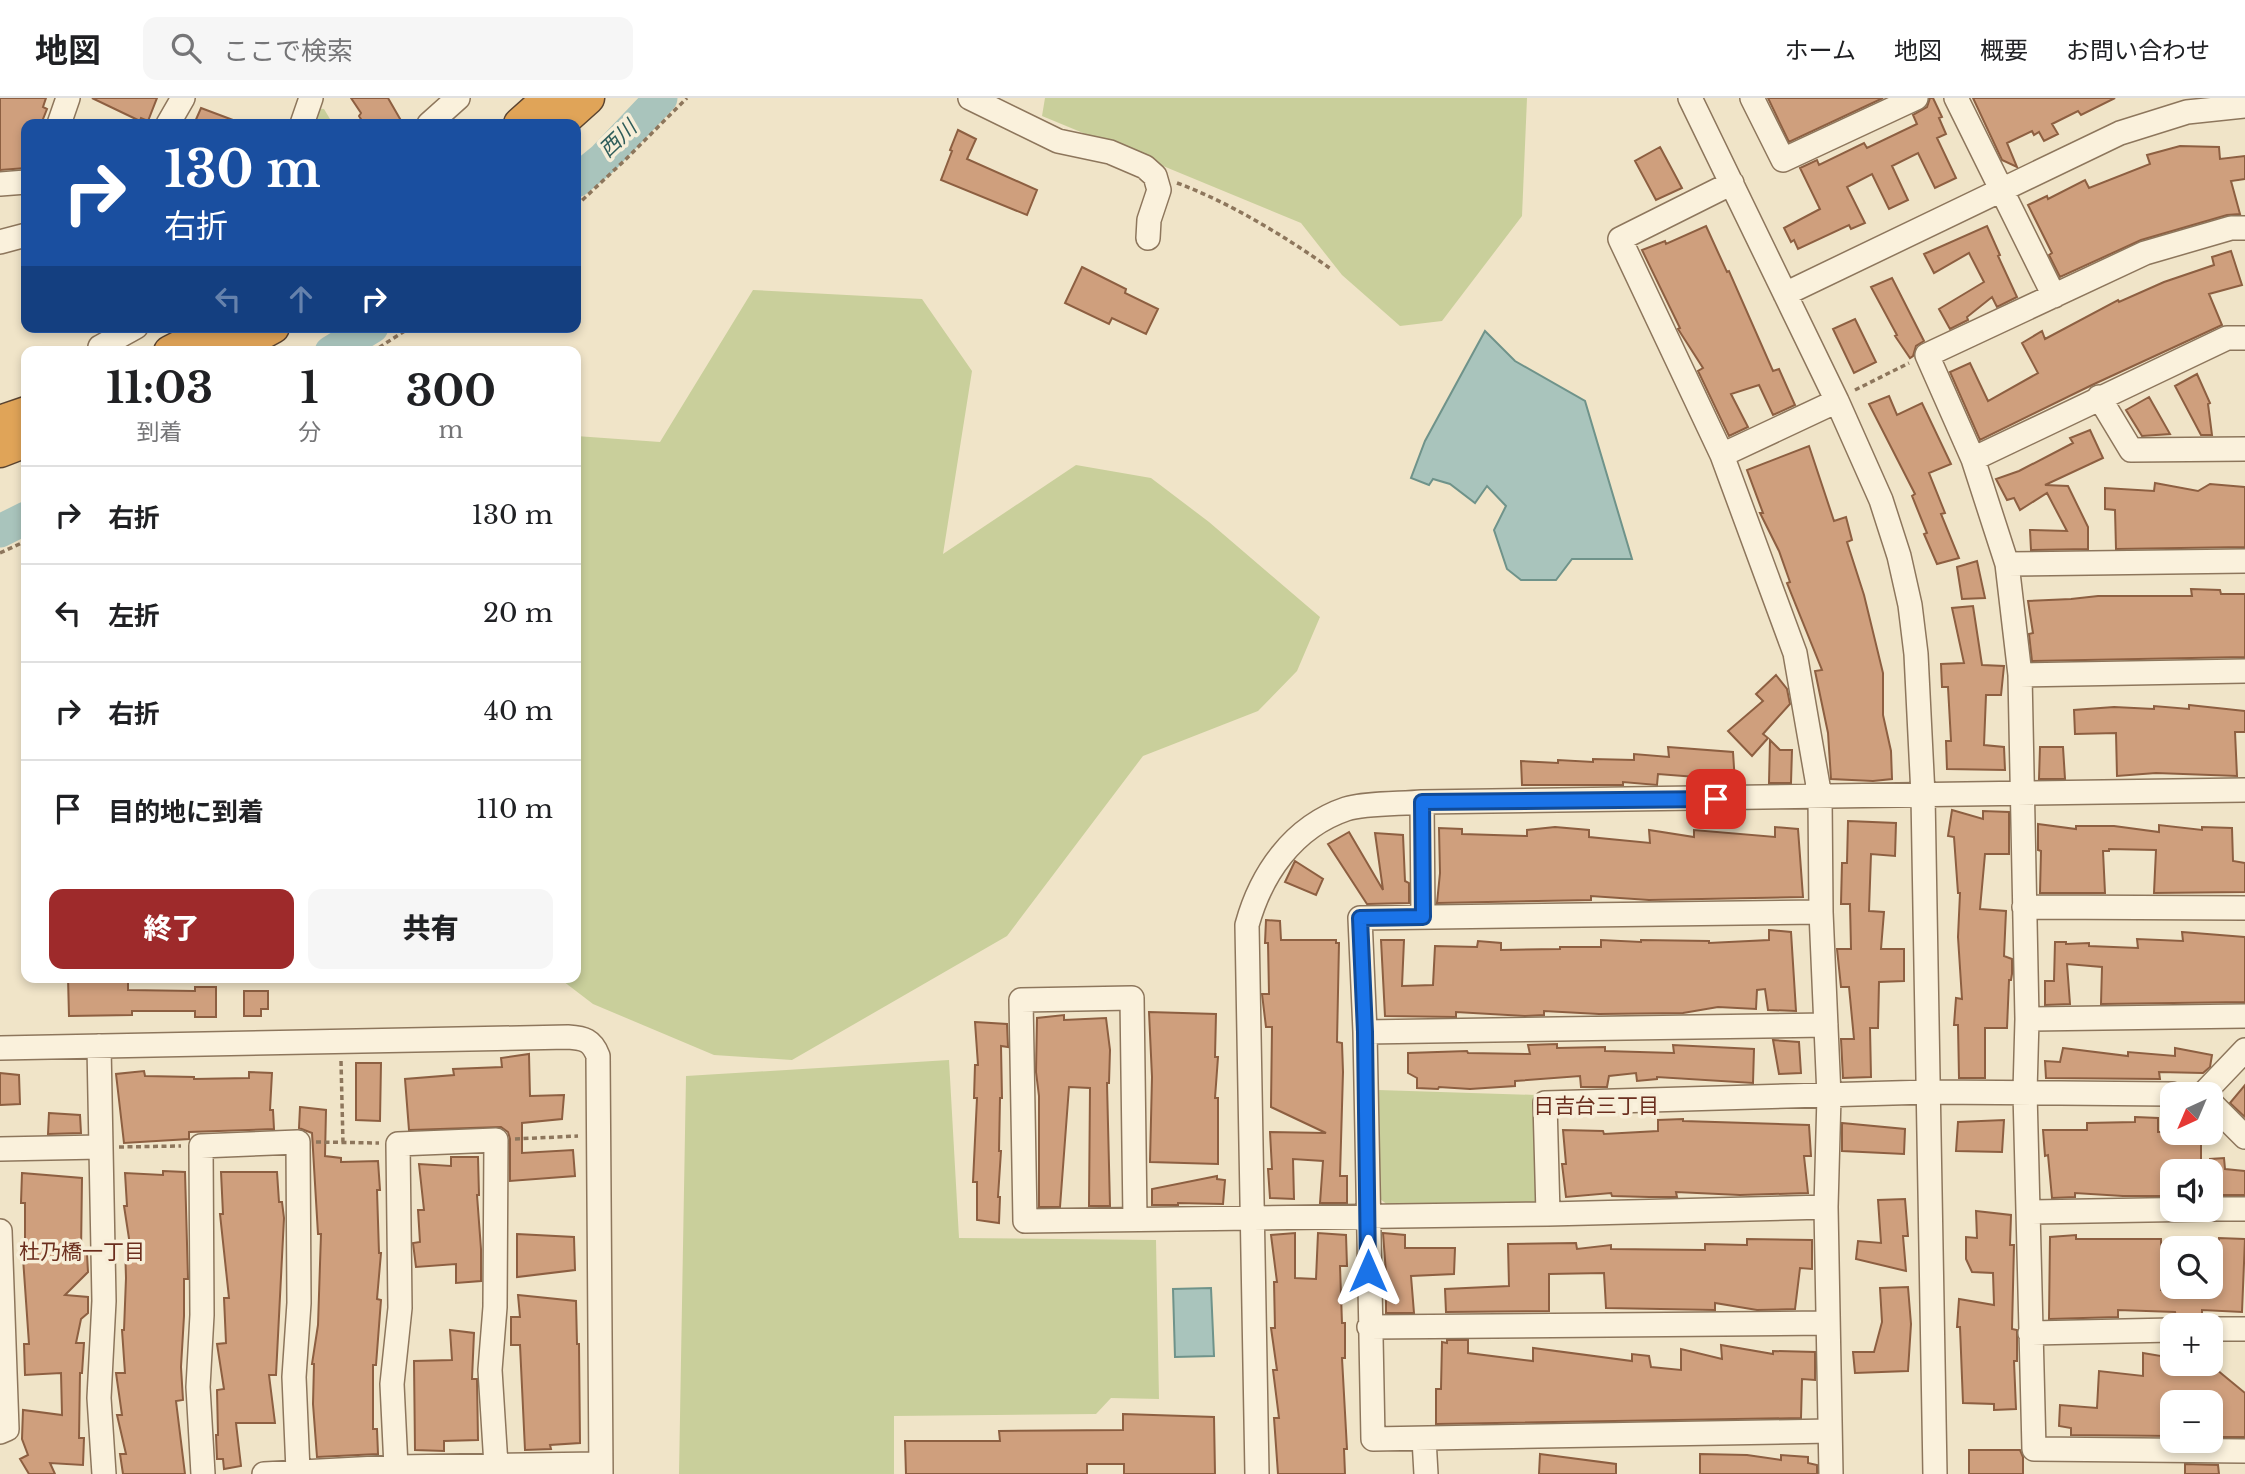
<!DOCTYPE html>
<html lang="ja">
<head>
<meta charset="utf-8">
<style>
	:root { --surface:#fff; --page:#f6f6f6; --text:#202124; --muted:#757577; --line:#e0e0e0; --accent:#9e2a2b }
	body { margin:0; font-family:"Libre Baskerville","Noto Sans JP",serif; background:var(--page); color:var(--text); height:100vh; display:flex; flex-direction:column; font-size:26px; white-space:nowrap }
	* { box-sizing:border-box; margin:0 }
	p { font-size:23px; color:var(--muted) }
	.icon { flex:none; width:38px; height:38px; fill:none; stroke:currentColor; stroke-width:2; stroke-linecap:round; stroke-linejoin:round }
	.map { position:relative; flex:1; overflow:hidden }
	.sheet { position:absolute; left:21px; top:248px; width:560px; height:637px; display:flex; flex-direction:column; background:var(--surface); border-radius:14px; box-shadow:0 4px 10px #0003 }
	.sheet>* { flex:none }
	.guide { position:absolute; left:21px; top:21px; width:560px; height:214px; border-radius:14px; box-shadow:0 4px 10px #0003; background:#1a4fa0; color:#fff; overflow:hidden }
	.needle { width:46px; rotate:224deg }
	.tools { position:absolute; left:2160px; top:984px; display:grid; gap:14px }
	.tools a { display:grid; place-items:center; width:63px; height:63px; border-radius:14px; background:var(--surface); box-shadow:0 4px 10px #0003; font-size:35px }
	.pin { position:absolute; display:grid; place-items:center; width:60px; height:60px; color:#fff; margin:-30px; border-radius:14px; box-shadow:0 4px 10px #0006 }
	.me { position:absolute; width:77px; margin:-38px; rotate:0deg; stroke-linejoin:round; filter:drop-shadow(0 0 5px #0008) }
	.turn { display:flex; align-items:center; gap:24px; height:147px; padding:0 28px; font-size:32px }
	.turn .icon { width:91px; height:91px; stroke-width:2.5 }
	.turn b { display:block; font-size:49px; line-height:60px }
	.lanes { display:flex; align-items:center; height:66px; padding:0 28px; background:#0003; justify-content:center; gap:35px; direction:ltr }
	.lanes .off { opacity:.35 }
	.eta { display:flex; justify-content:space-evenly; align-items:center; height:119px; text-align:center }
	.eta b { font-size:42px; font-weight:800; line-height:49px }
	.action { display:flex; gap:14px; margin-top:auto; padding:14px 28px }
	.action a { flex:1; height:80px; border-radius:14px; background:var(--accent); color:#fff; font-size:28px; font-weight:800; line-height:80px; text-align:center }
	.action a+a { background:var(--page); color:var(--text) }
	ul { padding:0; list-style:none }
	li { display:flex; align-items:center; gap:21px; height:98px; padding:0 28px; border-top:2px solid var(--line) }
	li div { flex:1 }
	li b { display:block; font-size:26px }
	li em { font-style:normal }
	header { display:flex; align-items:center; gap:42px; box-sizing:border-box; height:98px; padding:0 35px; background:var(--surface); border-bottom:2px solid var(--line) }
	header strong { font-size:33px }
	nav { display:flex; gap:38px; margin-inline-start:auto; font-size:24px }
	.search { width:490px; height:63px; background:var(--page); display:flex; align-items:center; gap:18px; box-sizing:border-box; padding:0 24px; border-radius:14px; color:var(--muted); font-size:26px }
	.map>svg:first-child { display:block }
</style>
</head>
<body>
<header>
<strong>地図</strong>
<div class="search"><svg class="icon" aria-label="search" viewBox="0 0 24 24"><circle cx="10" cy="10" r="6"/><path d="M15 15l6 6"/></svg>ここで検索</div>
<nav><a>ホーム</a><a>地図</a><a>概要</a><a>お問い合わせ</a></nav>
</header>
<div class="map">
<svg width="2245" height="1376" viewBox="0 0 2245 1376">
	<rect width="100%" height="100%" fill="#f0e4c8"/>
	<path fill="#c9cf9b" d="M1045,0H1527L1522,118L1442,223L1400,228L1342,177L1301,125L1042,18Z
		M312,10L324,11L333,26H307Z
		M753,192L922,201L972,273L943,456L1076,367L1151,380L1209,424L1320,519L1297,573L1258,613L1143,658L1007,838L792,962L714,957L593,906L559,880H576V338L660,344Z
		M949,962L959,1140L1156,1142L1159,1301L1111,1300L1096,1316L894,1318V1376H679L686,978Z
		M1378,992L1536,997L1542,1098L1533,1108L1390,1109L1379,1100Z"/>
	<path fill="#a9c4bc" stroke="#6f938a" stroke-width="2" d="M1485,233L1515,263L1585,303L1632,461H1572L1556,482H1521L1507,471L1494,432L1506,408L1487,388L1475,405L1450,386L1433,381L1429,387L1411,380L1425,343Z
		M1211,1190L1214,1258L1175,1259L1173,1191Z"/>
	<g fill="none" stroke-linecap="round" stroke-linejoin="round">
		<path stroke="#a9c4bc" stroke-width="33" d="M576,83L603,61L661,0
			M331,254L372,229
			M0,433L26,420"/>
	</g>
	<path fill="#cf9f7d" stroke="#8d5f41" stroke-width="2" d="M0,0H46L43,9L47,11L41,26H26V70L0,72Z
		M92,0H157L148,23L141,20L140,23Z
		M351,0H388L403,26H364L359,18L361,15Z
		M1768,0H1883L1789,44Z
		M1930,0H1933L1942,19L1939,20L1946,36L1937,40L1956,80L1935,90L1918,55L1892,68L1908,102L1889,111L1872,76L1847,89L1865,125L1851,131L1849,127L1798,151L1794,142L1791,144L1784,130L1820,111L1800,70L1817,62L1819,67L1864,45L1867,50L1917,26L1913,17L1927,9Z
		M1973,0H2115L2081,17L2078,13L2052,26L2058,36L2044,43L2039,34L2034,37L2032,33L2007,45L2017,69L2002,62Z
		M201,10L241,25V26H194Z
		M958,32L976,41L967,61L1037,92L1027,117L941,82L952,53L950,52Z
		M2180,48L2219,49L2220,61L2245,58V81L2231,83L2240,116L2227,117L2141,142L2060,179L2049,157L2052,155L2028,107L2047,98L2048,101L2085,82L2089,90L2150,66L2147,57Z
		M1660,49L1682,90L1656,102L1635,63Z
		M1706,128L1727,174L1729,173L1773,273L1779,271L1795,307L1773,317L1759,287L1731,296L1748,329L1729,338L1698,273L1703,270L1678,231L1680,230L1642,152L1665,143L1666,146Z
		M1987,128L2000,157L1998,158L2017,199L1997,209L1992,199L1967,219L1968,222L1950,231L1939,211L1984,184L1969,155L1934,175L1924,156Z
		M2231,153L2242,187L2209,196L2222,227L2092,287L1980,342L1950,274L1970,265L1988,303L2038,275L2022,245L2042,233L2045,241L2118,202L2119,204L2164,184L2214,167L2212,159Z
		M1082,169L1126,191L1125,195L1158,211L1146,236L1112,220L1109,226L1065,205Z
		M1892,180L1924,243L1916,248L1913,258L1910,260L1895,238L1897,237L1871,189Z
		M1855,221L1876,264L1854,275L1833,231Z
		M2197,276L2210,305L2208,306L2212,337H2201L2175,288Z
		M1889,298L1897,317L1922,305L1951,366L1929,375L1945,415L1941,416L1959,460L1937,466L1924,436L1927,435L1912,398L1915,396L1869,306Z
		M2149,299L2170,336L2142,338L2126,312Z
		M2090,332L2103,360L2045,387L2068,388L2088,429V451L2031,452L2030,432L2067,433L2047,395L2020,412L2014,400L2007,402L1996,381L2019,373L2073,345L2070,340Z
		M1809,348L1834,423L1846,419L1852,442L1847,444L1864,497L1883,575V617L1891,653L1892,681L1873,683L1831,681L1828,635L1815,573L1822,572L1787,485L1790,484L1779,453L1760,415H1763L1747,372Z
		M2155,385L2198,393L2210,386L2245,389V449L2116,451L2115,412L2105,411V390L2154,393Z
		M1977,463L1985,500L1962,501L1957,469Z
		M2191,491L2220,492L2221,496H2245V559L2032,563L2029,536L2033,535L2028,503L2071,501L2098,498H2192Z
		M1973,508L1982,567L2004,568L2001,597H1986L1984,647L2004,649L2005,672L1947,671L1946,643H1951L1948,589H1942L1941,566L1964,565L1952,510Z
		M1776,577L1787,591L1790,606L1763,636L1768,640L1752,658L1728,633L1763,603L1756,596Z
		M2189,607L2245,613V634H2235L2237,678L2156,675L2117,678L2116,635L2075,636L2074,612L2114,609L2154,611V608L2189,611Z
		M1770,642L1780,652H1792L1791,685H1769Z
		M1668,649L1733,654L1735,685L1709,686V680L1658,676L1657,687L1623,684V687H1522L1521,663L1558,665V662L1593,664V661L1634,662V656L1669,659Z
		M2040,649H2063L2065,681H2039Z
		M1952,712L1983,721V713L2009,714V756H1985L1980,811L2006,813L2004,858L2012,861V876L2011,882H2009L2007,930H1985V980H1959L1958,927H1954L1956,900L1962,901L1958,839L1960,795H1958L1954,739L1948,738Z
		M1848,723L1896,725L1895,758L1871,756L1869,813L1884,814L1881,851H1904V883L1879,884L1878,930H1870L1871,979L1843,980L1841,941H1854L1849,889H1841L1837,851H1851L1850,806H1841L1842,765H1847Z
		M2038,726L2076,731V728H2114L2159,734V727L2202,732V729L2232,730L2233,763L2245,765V794L2154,795L2156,752L2109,751V753H2103L2105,795H2040L2041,753L2038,752Z
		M1555,729L1589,732V739L1650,745L1649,732L1694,739V732L1775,739V729L1798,731L1803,799L1649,802L1591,798V802L1437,805L1440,775L1439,730L1462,731V736L1527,738V732Z
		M1349,734L1383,792L1375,735L1403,737L1405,783L1409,785V805L1367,806L1328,746Z
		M1295,763L1323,781L1316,797L1285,784Z
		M1266,822L1280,823L1281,842H1336V845H1339L1337,944L1342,945L1343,974L1340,1078H1347V1105H1320L1323,1063L1293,1061L1294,1101L1270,1100L1268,1071H1272L1270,1034L1326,1035L1271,1009L1272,929H1266L1262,896H1269L1268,845H1265Z
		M1769,832L1791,834L1796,913L1768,912L1765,891L1757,892L1756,911L1718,909L1683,915L1599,916L1544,913V917L1525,918L1456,914V919L1385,918L1381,842H1404L1402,888L1433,887L1435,848L1477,849L1478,843L1501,845V852L1560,851V849H1601V842L1641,844V842L1709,843V845L1769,842Z
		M2182,834L2245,839V904L2101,906L2102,869L2067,866L2070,906L2045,907V883H2054L2055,844H2066V846L2089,845V848L2138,850L2137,841L2183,843Z
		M68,880H86V883H128V892L195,893V889H216V919H195V913H132V917L69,918Z
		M244,893H268V911H261V918H244Z
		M1149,914L1216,916L1215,959H1218L1215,1000H1218V1066L1150,1064L1152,979Z
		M1064,917V922L1106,920L1110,952L1109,985H1107L1110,1108H1089L1090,990L1069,989L1060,1109H1039V998L1036,974L1037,920Z
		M975,924L1007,926L1008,949L1001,948L1002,1000H1000L999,1053H1001L998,1099H1000L999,1125L977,1122V1084H973L977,1000H974L975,967H978Z
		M1773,942L1799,944L1801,975L1779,976Z
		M1557,946V950L1605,949V953L1674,955L1673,947L1754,951L1753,985L1657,979V981L1637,983L1636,975L1609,978L1607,989H1581L1580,978L1515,983V988L1470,991L1439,989L1438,991L1417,990V980L1408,975V955L1467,953L1468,955L1530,956L1528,947Z
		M2063,950L2128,958V954L2175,958V950L2212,957L2210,969L2203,975L2159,974L2160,981L2046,980L2045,963L2060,964Z
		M529,956L530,998L564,997L562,1021L522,1025V1055L573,1052L575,1078L510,1083V1041L508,1034L501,1029L409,1032L405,981L454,977L453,971L502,969L501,960Z
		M356,965H381L380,1023L356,1022Z
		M144,973L145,978L194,979V981L249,980V974L272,975L270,1012H273L274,1031L189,1034V1041L124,1045L116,976Z
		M0,975L19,977L20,1006L0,1007Z
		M2245,987V1019L2230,1005Z
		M300,1009L326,1012L325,1058L341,1060V1064L378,1063L380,1092H377L379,1155H381L377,1201L381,1202L376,1267H373V1331H377L378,1356L317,1359L313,1306L314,1266H312L318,1227L321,1136H318L312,1035L299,1030Z
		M49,1015L80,1017L81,1035L48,1036Z
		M2135,1019L2158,1020V1034H2201V1073H2162L2163,1098H2123L2075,1095V1099L2052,1100L2048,1057L2045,1058L2043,1032H2087V1025L2135,1024Z
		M1683,1021V1023L1809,1027L1811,1058H1804L1808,1095L1740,1097L1676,1094L1677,1099H1649L1612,1098L1611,1095L1566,1099L1562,1066H1566L1563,1032L1603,1033L1604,1036L1658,1033V1022Z
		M2004,1022L2002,1054L1956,1053L1958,1024Z
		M1842,1025L1905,1031L1904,1056L1842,1053Z
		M451,1059H478L479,1097H477L481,1151V1183L456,1185V1166L416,1169L413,1145L420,1144L418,1112H424L419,1066L451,1068Z
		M2224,1060L2225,1071L2245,1073V1097H2210V1061Z
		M163,1073L185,1074L188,1181H184V1218L181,1269L183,1302L176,1303L185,1376H123L120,1356H126L117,1317H122L116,1275H125L122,1232H124L126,1180L125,1147H130L124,1108H127L125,1075L163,1077Z
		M221,1074H277L279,1104H282L284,1120L276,1277H269L275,1325H236L241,1368L224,1371L223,1361H217L216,1337H218L217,1292L224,1291L217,1246L226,1245L224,1200H229L220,1116H223Z
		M22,1075L82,1080L81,1156H87L88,1174L65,1197L88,1199V1215L81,1221L76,1245H84L82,1275H80L79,1340H84L83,1367L50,1365L55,1376H29L20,1361L28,1357L22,1341L23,1312L62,1317L61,1275L25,1277L24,1246H29L23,1160H25V1105H21Z
		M1217,1078V1081L1225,1082L1223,1106L1178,1105V1107H1152V1091Z
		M1905,1101L1908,1138H1903L1906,1173L1856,1161L1858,1143L1881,1145L1878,1102Z
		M1976,1113L2011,1117L2010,1147H2014L2012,1231L2017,1232V1263H2014L2016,1311L1994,1312V1306L1963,1305L1960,1229H1957L1959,1201L1994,1207L1993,1175L1972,1174L1966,1161V1139L1977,1140Z
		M1295,1135V1180L1316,1181L1318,1135L1346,1137L1347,1168H1340L1342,1225H1345V1260H1342L1347,1351H1344L1345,1376H1278L1274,1320H1279L1273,1272H1277L1271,1230H1275L1274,1184H1277L1271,1137Z
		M1383,1135L1405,1137V1150H1455L1454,1176L1411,1178L1414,1215H1386V1175Z
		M517,1136L574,1139L575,1172L517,1179Z
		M2076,1137V1141H2161V1192L2216,1191L2215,1183H2219V1140L2245,1141L2242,1214L2202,1212V1220H2179L2176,1219L2175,1214L2118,1212V1219L2049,1221L2050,1139Z
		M1747,1141L1812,1142V1171L1800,1170L1795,1211L1757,1212L1715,1205V1212L1606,1210L1604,1175L1549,1176V1213L1446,1214L1445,1191L1509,1188L1508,1146L1576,1145L1577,1151L1611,1147V1151L1705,1152V1146L1747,1147Z
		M1908,1189L1911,1226L1908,1273L1855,1275L1853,1254H1874L1882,1224L1880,1190Z
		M518,1197L576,1203L577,1246H579L580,1345L550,1347L551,1351L525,1352L520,1247H511V1219H520Z
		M450,1232L474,1235L472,1281H477L478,1342L444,1343V1353L415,1352L414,1263L452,1262Z
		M1447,1242H1468V1255L1533,1263V1250L1632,1263V1256L1649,1258L1651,1269L1681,1272V1251L1722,1261L1721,1247L1773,1256V1253L1815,1254V1282L1802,1281L1801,1320L1436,1326V1291H1441L1442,1244L1447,1245Z
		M2143,1255L2167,1259V1266L2211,1267L2245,1295V1339H2210V1298L2172,1299V1338L2071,1337V1330L2059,1328L2060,1307L2097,1310L2099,1273L2143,1278Z
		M1123,1316L1214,1319L1215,1376H1124V1366H1087V1376H906L905,1343H1000L999,1333L1123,1332Z
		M1969,1352H2020L2023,1359V1376H1969Z
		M1540,1356L1616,1366V1376H1539Z
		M1700,1356L1747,1357L1781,1362V1357L1808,1359V1365L1817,1367V1376H1700Z
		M2185,1366L2218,1367L2219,1376H2185Z"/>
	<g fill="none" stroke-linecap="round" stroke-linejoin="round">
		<g stroke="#8d765c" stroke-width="26">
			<path id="minor" d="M970,0L1058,43L1110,54L1145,69L1155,78L1159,92L1149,122L1148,140
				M1690,0L1837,303L1881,402L1899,458L1910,507L1916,556L1923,697L1935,1376
				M1752,0L1783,62L1916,0
				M1956,0L2054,198
				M59,26L68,0
				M168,26L183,0
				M302,26L311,0
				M429,26L458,0
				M1732,85L1620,141L1722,357L1795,555L1820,699L1821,814L1829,998L1826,1109L1831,1376
				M0,86L26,84
				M2245,130H2231L2145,155L1927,257L1973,361L2007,466L2020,577L2027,921L2025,994L2034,1351L2245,1353
				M0,144L26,137
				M1785,196L2120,35L2187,14L2245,8
				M103,254L100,249L136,229
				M2099,299L2131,352L2245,351
				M1722,357L1837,303
				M1973,361L2227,240H2245
				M2007,466L2245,463
				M2020,577L2245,573
				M1422,704L1423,819
				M2024,809L2245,810
				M1821,814L1360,820L1365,934L1373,1341L1830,1333
				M2027,921L2245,918
				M1365,934L1826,927
				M99,948L104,1203L99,1300L104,1376
				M0,950L568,939C584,940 592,942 598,958L601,1376
				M2203,996L2245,952
				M2210,1004L2245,1039
				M0,1051L100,1049
				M2210,1111H2245
				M2030,1114L2206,1111
				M1548,1116L1545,1005L1928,994L2172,996
				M1135,1121L1132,900L1021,902L1025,1123L1548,1116L1826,1109
				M0,1133L7,1331L0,1334
				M1369,1229L1828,1225
				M2210,1231H2245
				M2030,1235L2172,1232
				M1424,1341L1426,1376
				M396,1369L392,1286L400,1210L398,1046L496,1042L495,1209L490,1272L496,1367
				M203,1376L198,1289L202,1217L201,1048L298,1044L299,1205L294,1279L298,1373
				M264,1376L396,1369L600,1366
				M1257,1376L1247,827C1261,776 1293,729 1346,711C1364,705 1401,706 1422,704L2245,692"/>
		</g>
		<g stroke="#5b4430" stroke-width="35">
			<path id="highway" d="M520,26L549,0
				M559,26L588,0
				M170,254L219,229
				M228,254L273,229
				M0,324L26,315
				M0,353L26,343"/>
		</g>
		<path stroke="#8d765c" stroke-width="3.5" stroke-dasharray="5 3.5" stroke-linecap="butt" d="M1177,85C1229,104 1286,139 1331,171
			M576,108L625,62L687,0
			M372,254L411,229
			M1855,292L1909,265
			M0,455L26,443
			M341,963L343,1045
			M515,1041L578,1038
			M316,1044L379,1045
			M119,1049L181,1048"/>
		<use href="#minor" stroke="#faf1dc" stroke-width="23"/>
		<use href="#highway" stroke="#e0a458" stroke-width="32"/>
	</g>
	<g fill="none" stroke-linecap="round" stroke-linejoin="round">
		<g stroke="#114b97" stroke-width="18">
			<path id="route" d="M1368,1173L1365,934L1360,820L1423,819L1422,704L1716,701"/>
		</g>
		<use href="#route" stroke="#1a73e8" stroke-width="12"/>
	</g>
	<g text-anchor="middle" stroke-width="7" stroke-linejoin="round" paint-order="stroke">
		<g font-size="21" font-style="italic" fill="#2f5d5a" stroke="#f7eed8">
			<text transform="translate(618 41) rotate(-44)" y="7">西川</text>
		</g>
		<g font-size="21" fill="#6b2e1e" stroke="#f7eed8">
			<text x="1596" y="1015">日吉台三丁目</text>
			<text x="82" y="1161">杜乃橋一丁目</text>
		</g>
	</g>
</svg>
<div class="tools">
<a><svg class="needle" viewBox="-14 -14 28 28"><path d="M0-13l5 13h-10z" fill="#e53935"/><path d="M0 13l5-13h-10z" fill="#757577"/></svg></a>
<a><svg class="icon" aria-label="sound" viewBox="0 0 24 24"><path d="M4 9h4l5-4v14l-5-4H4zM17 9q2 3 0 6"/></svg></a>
<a><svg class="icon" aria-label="search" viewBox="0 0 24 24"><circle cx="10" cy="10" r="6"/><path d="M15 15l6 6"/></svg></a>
<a>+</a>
<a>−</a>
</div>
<div class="pin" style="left:1716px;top:701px;background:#d93025"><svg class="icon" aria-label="arrive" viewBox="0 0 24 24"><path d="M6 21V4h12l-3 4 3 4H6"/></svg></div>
<svg class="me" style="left:1368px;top:1173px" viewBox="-20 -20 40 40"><path d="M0-17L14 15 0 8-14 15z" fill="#1a73e8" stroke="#fff" stroke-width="4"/></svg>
<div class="guide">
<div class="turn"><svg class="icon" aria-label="right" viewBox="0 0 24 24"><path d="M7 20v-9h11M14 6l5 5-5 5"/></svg><div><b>130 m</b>右折</div></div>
<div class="lanes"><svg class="icon off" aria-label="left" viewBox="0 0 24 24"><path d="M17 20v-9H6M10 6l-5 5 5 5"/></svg><svg class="icon off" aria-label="ahead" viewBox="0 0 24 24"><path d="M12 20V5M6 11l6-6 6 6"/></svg><svg class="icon" aria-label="right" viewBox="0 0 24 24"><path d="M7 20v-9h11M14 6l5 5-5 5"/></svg></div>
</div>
<section class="sheet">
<div class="eta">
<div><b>11:03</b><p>到着</p></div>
<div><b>1</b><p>分</p></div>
<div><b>300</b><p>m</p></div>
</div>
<ul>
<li><svg class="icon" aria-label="right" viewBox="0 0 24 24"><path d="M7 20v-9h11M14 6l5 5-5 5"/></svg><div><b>右折</b></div><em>130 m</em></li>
<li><svg class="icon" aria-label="left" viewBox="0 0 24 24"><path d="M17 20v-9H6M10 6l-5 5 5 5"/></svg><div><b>左折</b></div><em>20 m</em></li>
<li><svg class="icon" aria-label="right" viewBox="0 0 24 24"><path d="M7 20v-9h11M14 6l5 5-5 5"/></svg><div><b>右折</b></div><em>40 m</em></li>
<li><svg class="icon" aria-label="arrive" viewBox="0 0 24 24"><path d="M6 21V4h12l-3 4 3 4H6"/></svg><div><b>目的地に到着</b></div><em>110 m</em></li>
</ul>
<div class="action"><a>終了</a><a>共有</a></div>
</section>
</div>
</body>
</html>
